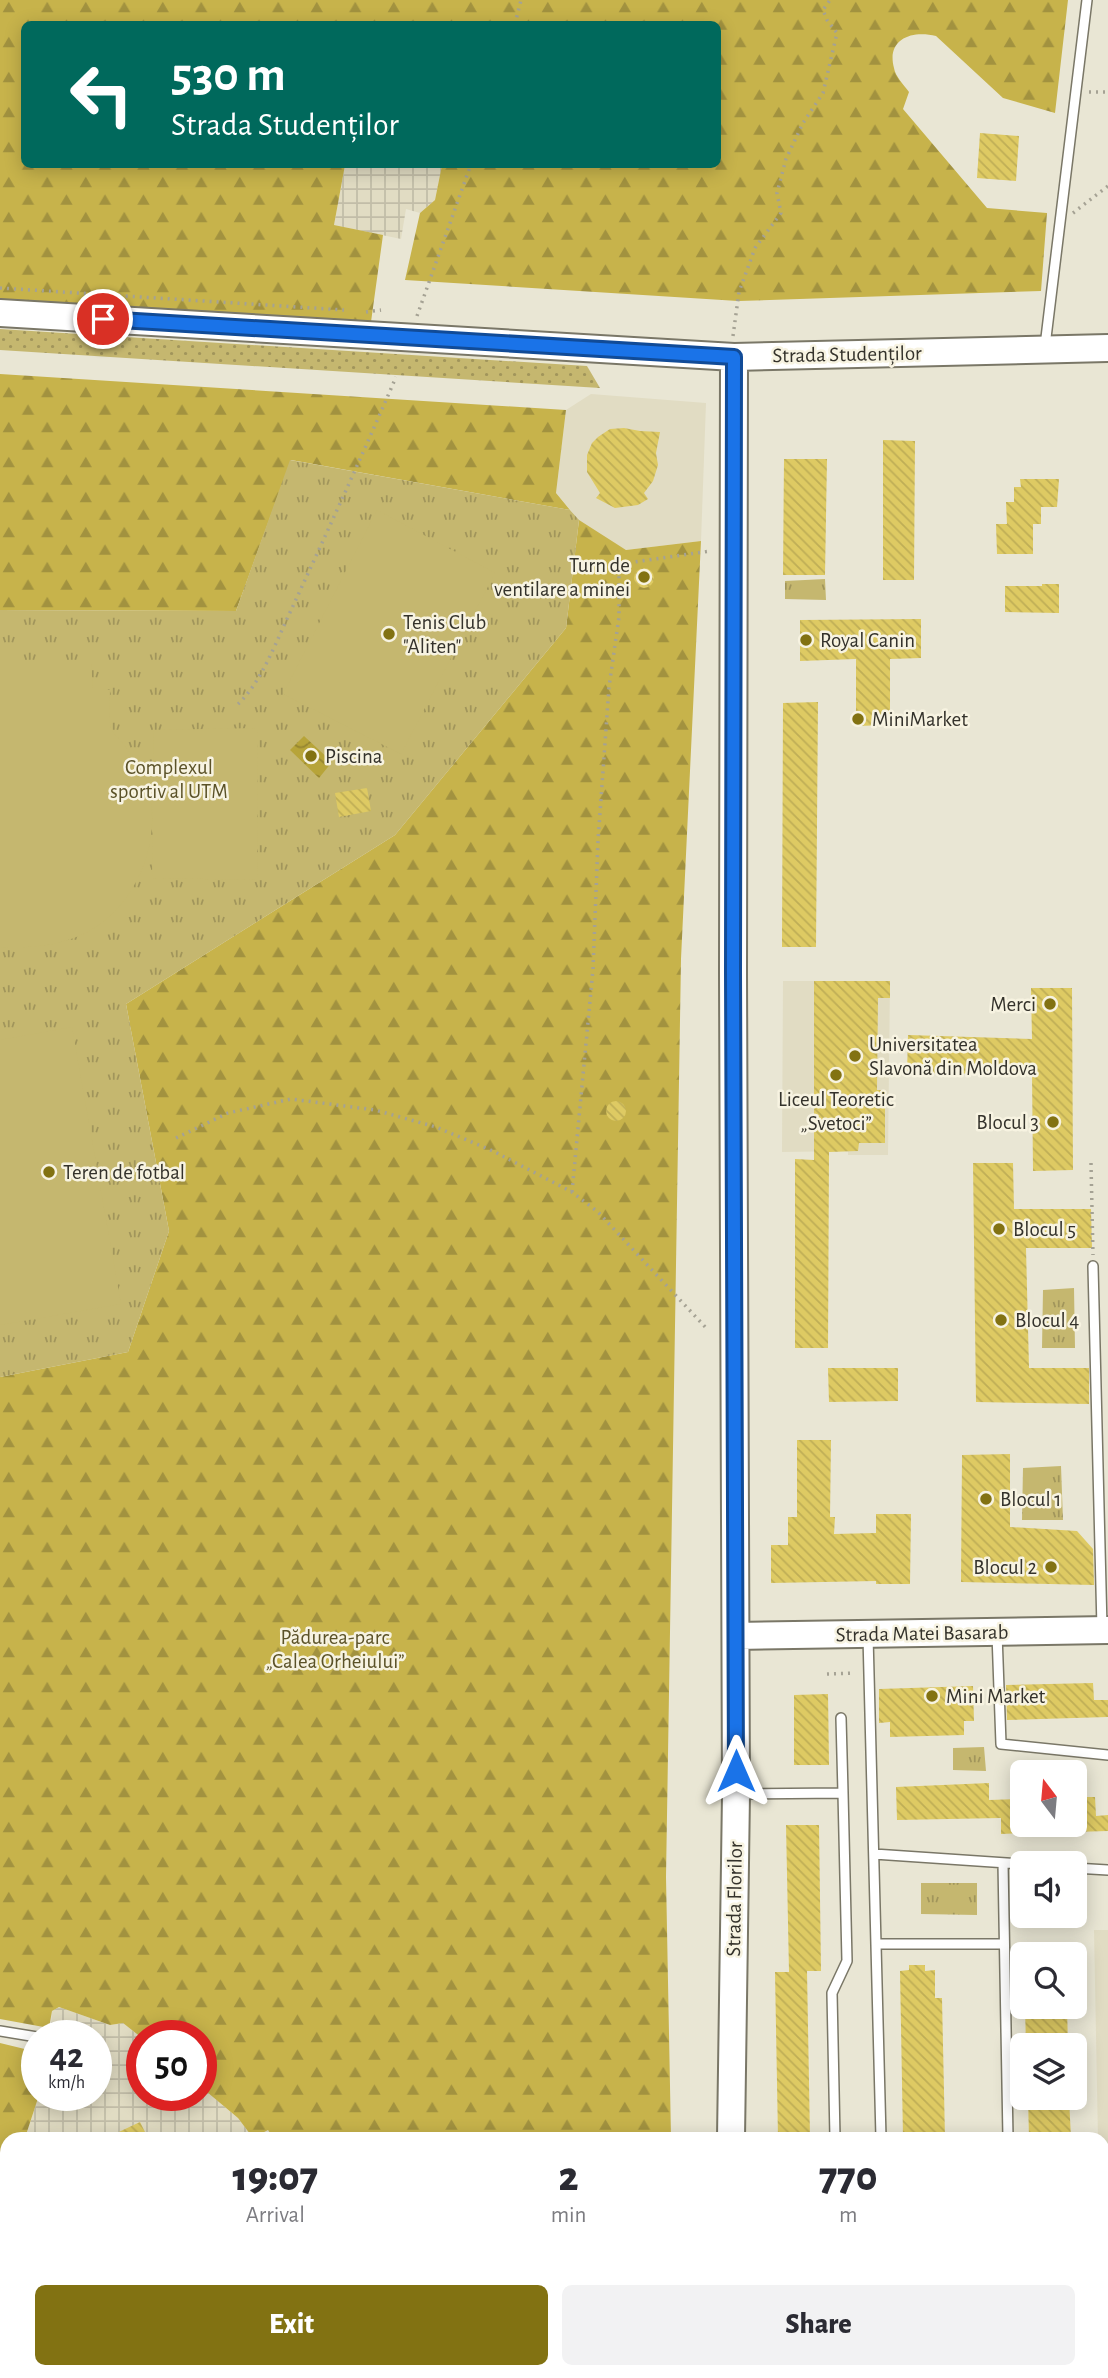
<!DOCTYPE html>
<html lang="en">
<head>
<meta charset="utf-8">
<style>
	:root { --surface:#fff; --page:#f2f2f3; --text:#2b2b33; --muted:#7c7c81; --accent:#827212 }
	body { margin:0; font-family:"Alegreya Sans",sans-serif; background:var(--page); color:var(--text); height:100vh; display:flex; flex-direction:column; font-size:26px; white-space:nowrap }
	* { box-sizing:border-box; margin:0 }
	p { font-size:23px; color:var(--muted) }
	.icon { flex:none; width:38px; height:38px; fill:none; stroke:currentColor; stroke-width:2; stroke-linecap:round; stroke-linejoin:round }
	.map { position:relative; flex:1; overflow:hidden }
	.panel { position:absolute; left:0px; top:2132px; width:1110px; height:247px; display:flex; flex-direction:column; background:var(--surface); border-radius:21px 21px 0 0; box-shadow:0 4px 18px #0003 }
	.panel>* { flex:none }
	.top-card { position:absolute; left:21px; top:21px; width:700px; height:147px; border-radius:10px; box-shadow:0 4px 18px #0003; background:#00695c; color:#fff; overflow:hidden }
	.needle { width:46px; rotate:344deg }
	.fabs { position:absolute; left:1010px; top:1760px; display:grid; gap:14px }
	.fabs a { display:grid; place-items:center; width:77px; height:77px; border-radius:10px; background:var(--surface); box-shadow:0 4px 18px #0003; font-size:35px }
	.speed { position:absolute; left:21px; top:2020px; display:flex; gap:14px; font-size:35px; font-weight:700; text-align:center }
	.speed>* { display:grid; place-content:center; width:91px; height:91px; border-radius:50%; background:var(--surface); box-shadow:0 4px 18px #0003; line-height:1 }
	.speed small { font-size:18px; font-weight:400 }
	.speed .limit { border:10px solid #d22; background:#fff; color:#111 }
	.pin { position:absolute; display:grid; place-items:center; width:60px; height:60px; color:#fff; margin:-30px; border:4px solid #fff; border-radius:50%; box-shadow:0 2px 7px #0007 }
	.me { position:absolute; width:77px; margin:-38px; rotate:0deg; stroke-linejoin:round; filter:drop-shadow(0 0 5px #0008) }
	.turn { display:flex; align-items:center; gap:24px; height:147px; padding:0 35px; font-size:32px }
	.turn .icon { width:91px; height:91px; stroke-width:2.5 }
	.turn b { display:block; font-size:49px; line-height:60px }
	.eta { display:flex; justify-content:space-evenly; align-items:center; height:119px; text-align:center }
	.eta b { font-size:42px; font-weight:800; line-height:49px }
	.primary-button { display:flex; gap:14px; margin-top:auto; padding:14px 35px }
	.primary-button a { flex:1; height:80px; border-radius:10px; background:var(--accent); color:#fff; font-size:28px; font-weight:800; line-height:80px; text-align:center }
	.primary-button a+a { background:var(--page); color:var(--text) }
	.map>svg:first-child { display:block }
</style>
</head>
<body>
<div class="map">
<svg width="1108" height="2378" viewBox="0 0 1108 2378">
	<defs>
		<pattern id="industrial-grid" width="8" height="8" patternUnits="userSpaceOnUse" patternTransform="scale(1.75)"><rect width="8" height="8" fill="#e1dcc3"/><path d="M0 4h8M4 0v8" fill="none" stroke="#c2bda8"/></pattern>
		<pattern id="grass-dots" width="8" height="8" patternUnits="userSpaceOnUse" patternTransform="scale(1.75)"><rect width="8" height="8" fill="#c5b76f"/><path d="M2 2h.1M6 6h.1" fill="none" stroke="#a1955b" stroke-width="1.8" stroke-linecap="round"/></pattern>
		<pattern id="forest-firs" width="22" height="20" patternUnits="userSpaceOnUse" patternTransform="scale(1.75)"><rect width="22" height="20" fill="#c7b34b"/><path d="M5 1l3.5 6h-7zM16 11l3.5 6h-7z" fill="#a2923f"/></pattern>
		<pattern id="park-tufts" width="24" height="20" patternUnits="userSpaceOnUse" patternTransform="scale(1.75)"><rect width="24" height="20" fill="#c5b76f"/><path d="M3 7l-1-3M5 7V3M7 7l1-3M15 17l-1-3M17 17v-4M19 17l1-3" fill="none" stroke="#a1955b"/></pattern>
		<pattern id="water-waves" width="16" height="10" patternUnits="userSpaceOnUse" patternTransform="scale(1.75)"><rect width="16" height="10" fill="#b7a439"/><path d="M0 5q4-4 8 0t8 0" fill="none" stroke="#968630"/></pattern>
		<pattern id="building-back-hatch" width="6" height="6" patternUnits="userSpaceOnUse" patternTransform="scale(1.75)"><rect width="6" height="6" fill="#deca63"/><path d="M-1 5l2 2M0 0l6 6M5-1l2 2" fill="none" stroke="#bfae56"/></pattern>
	</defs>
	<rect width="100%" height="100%" fill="#e9e6d4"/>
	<path fill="#e1dcc3" d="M591,394L706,403L701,541L626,550L583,525L556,493L566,410Z
		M783,981H890L888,1155H848V1151L782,1152Z
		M1094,1930H1108V2255H1102V2138H1098Z
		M1103,2308H1108V2378H970V2371H1102Z"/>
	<path fill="url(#industrial-grid)" d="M345,165H442L435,200L420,213L406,209L401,239L334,225Z
		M59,2007L110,2025L123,2023L142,2038V2095H201V2087L238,2118L253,2138L268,2130L273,2138H25L39,2095H96V2035H50L52,2011Z"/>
	<path fill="url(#grass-dots)" d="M0,329L587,366L600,388L0,350Z"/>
	<path fill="url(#forest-firs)" d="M0,0H1068L1055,113L1003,98L936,36C913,30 886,38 894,68C895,76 904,85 909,92L903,109L987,208L1047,213L1041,291L738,301L405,280L420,213L435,200L442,165L718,164V24H24V164L345,165L334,225L383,235L371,322L0,299Z
		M0,374L566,410L556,493L570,510L291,460L236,611L0,610Z
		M579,520L626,550L701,541L681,959L666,1877L671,2138H273L268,2130L253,2138L238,2118L201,2087V2035H142V2038L123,2023L110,2025L59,2007L52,2011L49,2028L0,2019V1377L128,1352L169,1231L126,1004L395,835L566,628Z
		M0,2043L37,2052V2095H39L25,2138H7V2205L0,2195Z
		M9,2371H675L676,2378H8Z"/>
	<path fill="url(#park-tufts)" d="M290,460L570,510L579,520L566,628L395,835L126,1004L169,1231L128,1352L0,1377V610L236,611Z
		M825,579L826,600L785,599V581Z
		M1074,1288L1075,1348H1042L1043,1290Z
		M1061,1466L1063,1520H1022L1023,1468Z
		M984,1747L986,1771L953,1770V1748Z
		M921,1883H977V1915L921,1914Z"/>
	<path fill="#c5b76f" d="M377,510L495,573L401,754L283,694Z
		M0,662H91L93,690H110C110,702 108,716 111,728C113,734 120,739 124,745C133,756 141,768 146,782C166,839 135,913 79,936C53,947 28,948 0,947Z
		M258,728L257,880L152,878L154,730Z
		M72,1027L121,1304L0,1325V1040Z"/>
	<path fill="url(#water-waves)" d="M304,736L332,762L319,778L290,750Z"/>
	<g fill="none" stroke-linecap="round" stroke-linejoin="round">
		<path stroke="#b7a439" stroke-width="5" d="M0,2151L7,2168
			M23,2371L24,2378"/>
	</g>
	<path fill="url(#building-back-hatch)" d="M980,133L1019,136L1016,181L977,178Z
		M624,428L640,431L660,432L656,453L658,465L653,481L644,493L648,499L638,505L615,508L596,498L600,493L587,472V455L592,443L598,437L610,429Z
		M883,440L915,441L914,580H883Z
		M784,459H827L825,575H783Z
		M1020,479H1059L1057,507H1041V524H1033V554H997L996,524H1007L1006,502H1014V487H1021Z
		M634 578a10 10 0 1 1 20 0a10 10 0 1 1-20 0Z
		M1042,584H1059V613L1005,612V586H1042Z
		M921,619V658L890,659V725L856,726V659L800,661V620Z
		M818,702L816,947H782L783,703Z
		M367,788L371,811L339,817L335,793Z
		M814,981H890V998H878L877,1090H885V1143H859L858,1151L829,1152L828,1348H795V1159L814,1160Z
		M1031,988H1072L1073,1170L1033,1171L1032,1074L907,1073L908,1035L1032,1039Z
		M606 1111a10 10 0 1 1 20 0a10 10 0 1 1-20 0Z
		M973,1163H1013L1014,1209H1091L1092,1248H1026L1029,1368H1089V1404L976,1402Z
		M828,1368H898V1401L829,1402Z
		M797,1440H831L830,1517H835L834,1534L876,1533V1514H911L910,1584H876V1581L771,1583V1545H788V1517H797Z
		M1010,1454V1527L1077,1531L1093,1549L1094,1585L961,1582L962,1455Z
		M1093,1683L1094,1700H1108V1717L1007,1720L1006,1685Z
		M973,1686L974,1721H964V1735L890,1737V1722L879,1723V1689Z
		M828,1694L829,1765H794V1695Z
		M989,1783V1800L1022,1799V1833L1001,1834V1818L897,1820L896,1787Z
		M1074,1797H1095L1096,1816L1108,1815V1831L1074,1832Z
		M786,1825H819L821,1971H807L810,2138H778L775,1972H789Z
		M909,1965H925V1971L935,1970V1998H942L945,2138H903L900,1971L909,1970Z
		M1025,2007H1067L1068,2046H1026Z
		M1028,2098H1069L1071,2138H1029Z
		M140,2122L148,2138H106Z"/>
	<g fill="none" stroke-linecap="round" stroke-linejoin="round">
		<g stroke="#7a7767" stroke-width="12">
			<path id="lane" d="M1045,346L1087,0
				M1093,1266L1102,1628
				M997,1634L1001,1744L1108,1755
				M868,1636L881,2138
				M841,1718L843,1793
				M738,1794L843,1793L847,1961L832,1993L835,2138
				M874,1854L1022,1864
				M1003,1863L1008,2138
				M1074,1868L1108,1870
				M876,1944H1004
				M0,2031L37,2037
				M1102,2282H1108"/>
		</g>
		<g stroke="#7a7767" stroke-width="30">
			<path id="secondary" d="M0,313L734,357L1108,348
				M736,1636L1108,1630
				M731,2138L736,1794L733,972L734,357
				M728,2378V2371"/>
		</g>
		<path stroke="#a5a294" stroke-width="3.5" stroke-dasharray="2 5" stroke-linecap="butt" d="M515,24L521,0
			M1089,92H1108
			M1073,213L1108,186
			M0,288L344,310
			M366,312L381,310
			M417,316L471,164
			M733,336L739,292L755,248L781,213L777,193L786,159L803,123L823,93L837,33L827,20L823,10L830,0
			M238,704C262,682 278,637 293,606C328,530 363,454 396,377
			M176,1138L228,1113L291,1099L375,1110L436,1127L493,1151L572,1192L598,1212L708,1330
			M1091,1163L1093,1255
			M572,1192L593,969L598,841L609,687L619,617V568L634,562L711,551
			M827,1674L854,1673"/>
		<use href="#lane" stroke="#fff" stroke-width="9"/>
		<use href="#secondary" stroke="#fff" stroke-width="26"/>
	</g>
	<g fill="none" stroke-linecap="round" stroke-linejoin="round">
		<g stroke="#114b97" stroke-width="18">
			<path id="route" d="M103,319L734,357L733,972L736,1771"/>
		</g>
		<use href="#route" stroke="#1a73e8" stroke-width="12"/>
	</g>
	<g fill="#827212" stroke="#f7f3e1" stroke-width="2.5">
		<circle cx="644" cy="577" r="7"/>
		<circle cx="389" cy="634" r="7"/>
		<circle cx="806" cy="640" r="7"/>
		<circle cx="858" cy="719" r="7"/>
		<circle cx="311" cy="756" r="7"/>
		<circle cx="1050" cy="1004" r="7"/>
		<circle cx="855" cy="1056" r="7"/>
		<circle cx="836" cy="1075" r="7"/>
		<circle cx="1053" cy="1122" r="7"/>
		<circle cx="49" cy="1172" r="7"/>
		<circle cx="999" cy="1229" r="7"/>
		<circle cx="1001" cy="1320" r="7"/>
		<circle cx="986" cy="1499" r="7"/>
		<circle cx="1051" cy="1567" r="7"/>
		<circle cx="932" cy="1696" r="7"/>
	</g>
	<g text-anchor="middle" stroke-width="5" stroke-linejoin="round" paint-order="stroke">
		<g font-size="21" fill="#34322b" stroke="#f7f3e1">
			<text transform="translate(847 354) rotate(-1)" y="7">Strada Studenților</text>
			<text transform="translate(922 1633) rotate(-1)" y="7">Strada Matei Basarab</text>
			<text transform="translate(734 1899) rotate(-89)" y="7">Strada Florilor</text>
		</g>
		<g font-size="21" fill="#34322b" stroke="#f7f3e1" text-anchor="start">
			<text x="630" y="572" text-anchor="end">Turn de<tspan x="630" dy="24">ventilare a minei</tspan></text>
			<text x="403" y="629">Tenis Club<tspan x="403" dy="24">"Aliten"</tspan></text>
			<text x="820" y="647">Royal Canin</text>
			<text x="872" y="726">MiniMarket</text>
			<text x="325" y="763">Piscina</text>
			<text x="1036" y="1011" text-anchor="end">Merci</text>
			<text x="869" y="1051">Universitatea<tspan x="869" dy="24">Slavonă din Moldova</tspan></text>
			<text x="836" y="1106" text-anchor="middle">Liceul Teoretic<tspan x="836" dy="24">„Svetoci”</tspan></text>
			<text x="1039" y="1129" text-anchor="end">Blocul 3</text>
			<text x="63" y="1179">Teren de fotbal</text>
			<text x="1013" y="1236">Blocul 5</text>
			<text x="1015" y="1327">Blocul 4</text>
			<text x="1000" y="1506">Blocul 1</text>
			<text x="1037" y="1574" text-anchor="end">Blocul 2</text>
			<text x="946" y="1703">Mini Market</text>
		</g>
		<g font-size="21" fill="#5b5228" stroke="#f7f3e1">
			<text x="169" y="774">Complexul<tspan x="169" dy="24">sportiv al UTM</tspan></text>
			<text x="335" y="1644">Pădurea-parc<tspan x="335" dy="24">„Calea Orheiului”</tspan></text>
		</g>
	</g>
</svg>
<div class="fabs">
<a><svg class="needle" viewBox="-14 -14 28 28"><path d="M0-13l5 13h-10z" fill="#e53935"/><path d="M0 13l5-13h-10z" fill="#7c7c81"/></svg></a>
<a><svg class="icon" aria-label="sound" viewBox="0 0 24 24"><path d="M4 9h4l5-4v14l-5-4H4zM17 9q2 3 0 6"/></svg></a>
<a><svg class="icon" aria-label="search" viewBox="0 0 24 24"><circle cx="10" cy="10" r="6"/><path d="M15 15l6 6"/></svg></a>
<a><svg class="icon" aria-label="layers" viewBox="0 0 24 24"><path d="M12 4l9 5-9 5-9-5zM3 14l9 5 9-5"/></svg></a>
</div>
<div class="speed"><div>42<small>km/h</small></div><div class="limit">50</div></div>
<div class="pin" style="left:103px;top:319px;background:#d93025"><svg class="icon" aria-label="arrive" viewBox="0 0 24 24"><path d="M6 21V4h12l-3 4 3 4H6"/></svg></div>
<svg class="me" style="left:736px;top:1771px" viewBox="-20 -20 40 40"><path d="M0-17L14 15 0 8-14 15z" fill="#1a73e8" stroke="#fff" stroke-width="4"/></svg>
<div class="top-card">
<div class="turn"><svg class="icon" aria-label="left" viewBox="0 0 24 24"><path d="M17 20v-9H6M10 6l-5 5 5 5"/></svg><div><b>530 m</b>Strada Studenților</div></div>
</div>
<section class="panel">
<div class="eta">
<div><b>19:07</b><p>Arrival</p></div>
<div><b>2</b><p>min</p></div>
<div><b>770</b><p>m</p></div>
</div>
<div class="primary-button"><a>Exit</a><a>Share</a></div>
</section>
</div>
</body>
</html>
